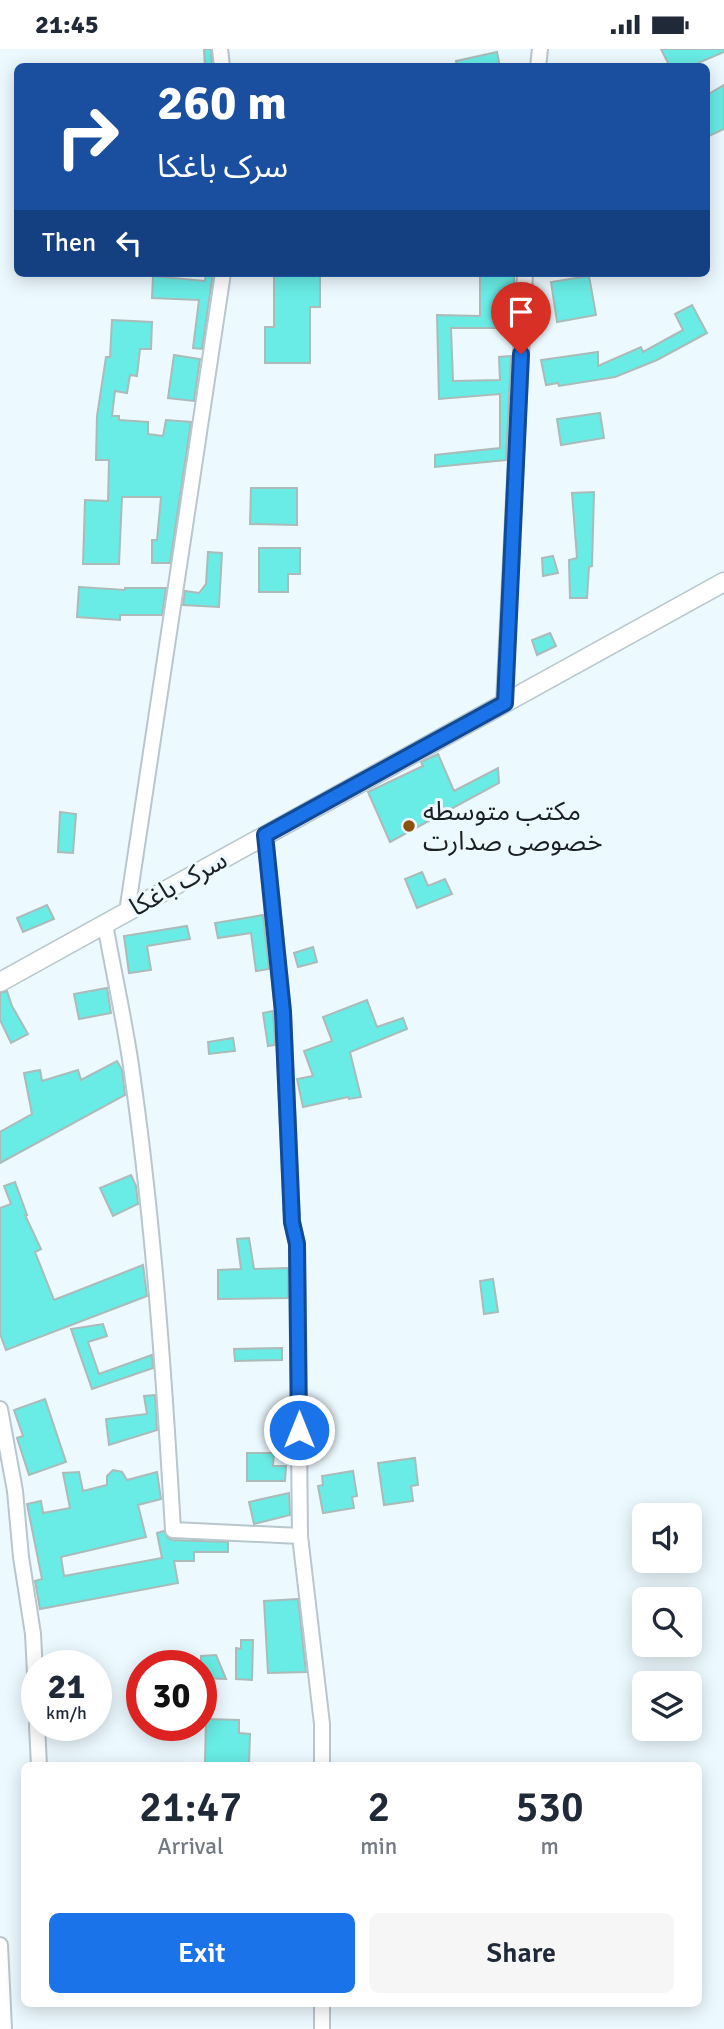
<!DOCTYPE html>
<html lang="en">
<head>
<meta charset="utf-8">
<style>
	:root { --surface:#fff; --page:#f6f6f7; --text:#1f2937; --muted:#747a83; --accent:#1a73e8 }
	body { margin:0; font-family:Signika,"Noto Sans Arabic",sans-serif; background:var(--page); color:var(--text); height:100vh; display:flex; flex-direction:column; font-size:26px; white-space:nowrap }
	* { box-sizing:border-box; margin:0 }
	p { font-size:23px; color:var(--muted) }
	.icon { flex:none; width:38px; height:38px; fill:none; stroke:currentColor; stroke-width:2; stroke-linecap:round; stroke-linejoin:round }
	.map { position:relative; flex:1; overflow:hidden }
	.side { position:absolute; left:21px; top:1713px; width:681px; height:245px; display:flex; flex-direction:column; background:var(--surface); border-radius:10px; box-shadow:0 4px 18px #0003 }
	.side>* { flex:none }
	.hud { position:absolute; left:14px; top:14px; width:696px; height:214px; border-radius:10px; box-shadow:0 4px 18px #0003; background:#1a4fa0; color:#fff; overflow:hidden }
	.buttons { position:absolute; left:632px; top:1454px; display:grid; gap:14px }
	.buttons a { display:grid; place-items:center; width:70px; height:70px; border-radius:10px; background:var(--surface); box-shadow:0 4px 18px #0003; font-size:35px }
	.speed { position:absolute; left:21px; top:1601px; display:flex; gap:14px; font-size:35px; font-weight:700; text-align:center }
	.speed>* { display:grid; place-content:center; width:91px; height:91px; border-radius:50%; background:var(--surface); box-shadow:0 4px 18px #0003; line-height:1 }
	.speed small { font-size:18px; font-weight:400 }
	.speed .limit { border:10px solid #d22; background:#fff; color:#111 }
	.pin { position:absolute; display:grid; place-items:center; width:60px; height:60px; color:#fff; margin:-72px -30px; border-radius:50% 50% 50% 0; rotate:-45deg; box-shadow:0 0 7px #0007 }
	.pin .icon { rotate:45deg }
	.me { position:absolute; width:77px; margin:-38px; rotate:0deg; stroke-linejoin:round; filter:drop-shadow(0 0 5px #0008) }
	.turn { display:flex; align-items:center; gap:24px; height:147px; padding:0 28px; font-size:32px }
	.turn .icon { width:91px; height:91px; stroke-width:2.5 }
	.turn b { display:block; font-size:49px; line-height:60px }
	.then { display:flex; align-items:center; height:66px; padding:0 28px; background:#0003; gap:14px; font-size:26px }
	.eta { display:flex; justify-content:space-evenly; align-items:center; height:119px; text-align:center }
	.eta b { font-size:42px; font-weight:600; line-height:49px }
	.button { display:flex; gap:14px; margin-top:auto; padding:14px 28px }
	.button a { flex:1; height:80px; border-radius:10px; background:var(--accent); color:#fff; font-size:28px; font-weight:600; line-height:80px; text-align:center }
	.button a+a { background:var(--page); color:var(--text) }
	.status { display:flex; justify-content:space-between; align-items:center; height:49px; padding:0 35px; background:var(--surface); direction:ltr }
	.status svg { height:19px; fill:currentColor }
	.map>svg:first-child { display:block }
</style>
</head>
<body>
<div class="status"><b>21:45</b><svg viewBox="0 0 49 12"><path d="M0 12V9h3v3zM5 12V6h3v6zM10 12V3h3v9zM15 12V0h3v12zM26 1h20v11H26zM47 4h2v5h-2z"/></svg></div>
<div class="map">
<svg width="724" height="1980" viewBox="0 0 724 1980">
	<rect width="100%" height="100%" fill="#ecf9fe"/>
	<path fill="#68ece5" stroke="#aabbb9" stroke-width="2" d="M204,0H211L212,18H205Z
		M661,0H724V3L698,14L699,18H670Z
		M497,3L500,18H457L456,12Z
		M724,36V80L707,88V46Z
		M206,224H213L202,300L193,299L199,251L152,249L153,227L205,232Z
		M274,224H320V258H310V314H265V278H274Z
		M514,224V258L506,259V279H451L453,332L500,331L499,308L511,307L506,411L435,418V406L500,399V345L439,350L437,266L480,267V225Z
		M589,227L596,266L557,273L551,233Z
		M692,256L707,284L657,311L615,328L559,337L558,334L546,336L541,311L598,303V317L641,298L643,303L683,281L675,265Z
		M112,271L152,273L151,300H140L137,327L130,326L127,344L115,342L112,367H119V371L148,373V385L163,387L166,371L191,373L170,514H152V491H157L161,448H122L119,515H83L85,451L108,452L109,411H96L97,367L106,308H110Z
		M174,306L200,310L194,352L168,349Z
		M600,364L604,389L561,396L557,370Z
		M251,439H297V476L250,475Z
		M594,443L592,517L589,518L587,549H570L569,511L577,509L572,444Z
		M259,499H300V525H288V543H259Z
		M208,503L222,504L219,558L183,556L185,542L199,544L206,535Z
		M553,507L558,524L543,527L542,509Z
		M79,538L125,541V539H166L162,566H120V571L77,568Z
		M550,584L556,597L537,606L532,591Z
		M438,705L454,742L498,719L499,734L390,793L368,743L423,717L421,713Z
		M60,763L76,765L73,804L58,803Z
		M422,823L428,837L445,830L452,845L417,859L405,830Z
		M47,856L54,870L23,883L17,869Z
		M263,866L269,920L256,922L251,884L218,889L215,874Z
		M187,877L190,890L147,897L151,921L129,924L124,887Z
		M313,898L317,913L298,918L294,904Z
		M107,939L111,964L79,970L74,945Z
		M7,942L12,957L28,985L11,994L0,971V944Z
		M367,951L377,978L403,969L407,980L350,1003L361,1048L349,1050L348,1048L303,1058L297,1030L313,1027L304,1002L332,992L323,968Z
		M273,962L275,996L268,997L263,964Z
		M233,989L235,1002L209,1005L208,993Z
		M117,1012L122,1021L125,1046L0,1114V1083L32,1065L24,1024L40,1021L42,1032L78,1021L81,1031Z
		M131,1126L136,1137L138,1155L113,1167L100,1139Z
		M15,1133L27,1166H25L41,1200L35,1203L54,1251L143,1216L147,1247L6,1301L0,1285V1159L11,1155L4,1137Z
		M249,1189L254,1220L288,1219V1249L218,1250V1221L241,1220L237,1190Z
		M493,1230L498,1263L484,1265L480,1232Z
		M103,1275L107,1287L88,1293L99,1325L152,1306L153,1319L92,1340L71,1280Z
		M282,1299V1311L235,1312L234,1300Z
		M155,1346L157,1381L109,1396L106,1370L147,1365L144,1347Z
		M45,1350L66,1413L29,1426L17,1389L23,1387L14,1361Z
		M247,1404H274L273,1417H286L285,1432H247Z
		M415,1409L418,1436L411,1437L413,1452L384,1456L378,1414Z
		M113,1421L122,1423L127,1431L157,1423L161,1450L138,1456L146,1488L61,1508L64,1527L162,1509L157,1484L164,1482L168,1489L172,1491L228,1493V1503H194V1512H174L178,1534L40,1560L35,1532L42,1530L27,1455L41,1452L43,1464L70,1459L63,1424L79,1423L83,1442L107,1436V1427Z
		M353,1422L357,1447L352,1448L354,1459L323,1464L318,1437L323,1436L322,1427Z
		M289,1444L290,1466L254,1475L249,1453Z
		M298,1550L306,1623L268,1624L264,1552Z
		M241,1591H253L252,1631L236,1630V1599L241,1600Z
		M216,1606L226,1630L201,1629V1607Z
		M206,1670L239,1671V1684L250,1685L249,1715L205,1714Z"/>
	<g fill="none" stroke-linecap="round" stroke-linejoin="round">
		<g stroke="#b7c7cd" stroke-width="18">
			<path id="minor" d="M220,0L222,18
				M538,18L540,0
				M504,654L525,224
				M265,786L283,963L292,1173L297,1195L300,1487L322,1675V1717
				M127,863L223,224
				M105,875C113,920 123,965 130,1010C153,1166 164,1324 173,1481L300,1487
				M0,1360L15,1442L21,1508L33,1585L37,1663
				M37,1676L39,1717
				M0,1896L4,1980
				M322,1955V1980"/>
		</g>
		<g stroke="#b7c7cd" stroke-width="21">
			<path id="tertiary" d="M0,933L724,533"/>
		</g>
		<use href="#minor" stroke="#fff" stroke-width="14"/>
		<use href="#tertiary" stroke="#fff" stroke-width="18"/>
	</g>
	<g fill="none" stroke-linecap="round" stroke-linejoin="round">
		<g stroke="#114b97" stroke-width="18">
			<path id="route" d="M299,1381L297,1195L292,1173L283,963L265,786L505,654L521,305"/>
		</g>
		<use href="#route" stroke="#1a73e8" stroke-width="12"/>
	</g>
	<circle fill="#8d510f" stroke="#ecf9fe" stroke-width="2.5" cx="409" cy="777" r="7"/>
	<g text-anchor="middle" stroke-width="6" stroke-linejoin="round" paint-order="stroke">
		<g font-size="26" fill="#1a1f22" stroke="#ecf9fe" text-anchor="start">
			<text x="423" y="771">مکتب متوسطه<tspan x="423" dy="30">خصوصی صدارت</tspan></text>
		</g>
		<g font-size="26" fill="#1a1f22" stroke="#ecf9fe">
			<text transform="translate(178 834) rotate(-29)" y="9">سرک باغکا</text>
		</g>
	</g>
</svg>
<div class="buttons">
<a><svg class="icon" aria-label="sound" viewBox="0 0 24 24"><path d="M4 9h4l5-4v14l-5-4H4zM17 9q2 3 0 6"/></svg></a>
<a><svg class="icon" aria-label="search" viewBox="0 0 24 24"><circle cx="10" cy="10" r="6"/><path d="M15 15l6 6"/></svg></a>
<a><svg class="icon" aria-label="layers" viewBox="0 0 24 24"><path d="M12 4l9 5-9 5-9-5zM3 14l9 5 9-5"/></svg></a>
</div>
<div class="speed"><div>21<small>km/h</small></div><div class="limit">30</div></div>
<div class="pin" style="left:521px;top:305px;background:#d93025"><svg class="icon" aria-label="arrive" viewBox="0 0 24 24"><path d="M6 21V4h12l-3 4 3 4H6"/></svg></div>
<svg class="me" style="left:299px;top:1381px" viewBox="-20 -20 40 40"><circle r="17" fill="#1a73e8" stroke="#fff" stroke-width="3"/><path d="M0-11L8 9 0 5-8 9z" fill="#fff"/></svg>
<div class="hud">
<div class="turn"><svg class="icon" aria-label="right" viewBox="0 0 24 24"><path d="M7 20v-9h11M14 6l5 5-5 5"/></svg><div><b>260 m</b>سرک باغکا</div></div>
<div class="then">Then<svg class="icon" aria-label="left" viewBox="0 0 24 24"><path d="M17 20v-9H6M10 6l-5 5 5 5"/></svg></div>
</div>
<section class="side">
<div class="eta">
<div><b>21:47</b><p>Arrival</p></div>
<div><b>2</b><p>min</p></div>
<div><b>530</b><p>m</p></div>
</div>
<div class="button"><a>Exit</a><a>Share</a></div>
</section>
</div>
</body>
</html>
